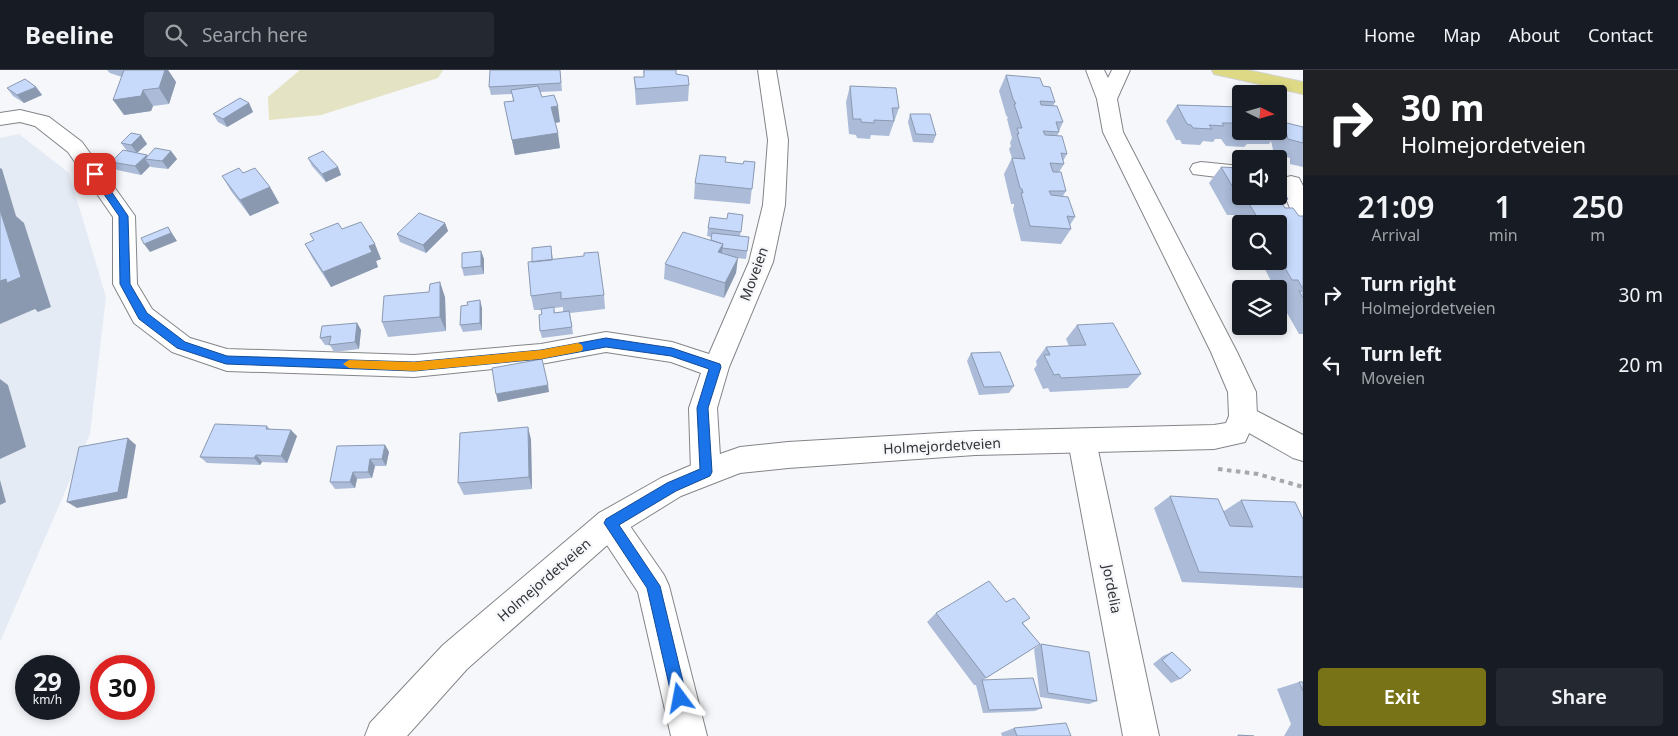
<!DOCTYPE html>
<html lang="en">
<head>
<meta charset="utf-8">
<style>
	:root { --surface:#171b24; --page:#242831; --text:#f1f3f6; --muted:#9ea1a6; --line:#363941; --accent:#787317 }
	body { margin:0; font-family:"Noto Sans",sans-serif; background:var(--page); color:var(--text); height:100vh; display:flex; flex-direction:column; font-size:19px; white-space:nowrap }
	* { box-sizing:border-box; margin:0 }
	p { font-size:16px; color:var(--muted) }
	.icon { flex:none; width:28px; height:28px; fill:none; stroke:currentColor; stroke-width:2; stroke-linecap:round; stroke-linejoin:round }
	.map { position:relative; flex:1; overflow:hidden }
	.drawer { display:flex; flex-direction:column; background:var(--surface); width:375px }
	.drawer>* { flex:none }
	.hud { background:#202124; color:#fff; overflow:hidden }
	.needle { width:32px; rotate:95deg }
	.controls { position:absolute; left:1232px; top:15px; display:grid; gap:10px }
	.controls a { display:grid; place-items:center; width:55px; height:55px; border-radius:5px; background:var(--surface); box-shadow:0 2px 8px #0003; font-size:25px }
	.speed { position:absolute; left:15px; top:585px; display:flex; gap:10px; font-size:25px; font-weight:700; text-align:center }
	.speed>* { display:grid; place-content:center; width:65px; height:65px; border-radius:50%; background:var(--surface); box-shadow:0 2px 8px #0003; line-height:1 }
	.speed small { font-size:12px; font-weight:400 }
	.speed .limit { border:8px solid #d22; background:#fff; color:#111 }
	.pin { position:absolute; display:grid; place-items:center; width:42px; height:42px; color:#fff; margin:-21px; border-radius:10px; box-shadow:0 2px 8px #0006 }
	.me { position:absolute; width:55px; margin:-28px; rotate:347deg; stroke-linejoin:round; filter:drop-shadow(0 0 4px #0008) }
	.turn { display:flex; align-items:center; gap:18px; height:105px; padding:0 15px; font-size:22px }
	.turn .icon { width:65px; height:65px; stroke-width:2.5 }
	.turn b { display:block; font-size:35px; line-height:42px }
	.eta { display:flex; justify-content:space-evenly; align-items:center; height:85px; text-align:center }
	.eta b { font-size:30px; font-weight:600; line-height:35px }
	.button { display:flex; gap:10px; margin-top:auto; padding:10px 15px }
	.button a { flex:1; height:58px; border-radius:5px; background:var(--accent); color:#fff; font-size:20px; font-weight:600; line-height:58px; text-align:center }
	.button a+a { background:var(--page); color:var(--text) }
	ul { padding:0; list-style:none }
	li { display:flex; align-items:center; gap:15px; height:70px; padding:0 15px }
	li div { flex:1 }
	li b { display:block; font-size:19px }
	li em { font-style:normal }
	header { display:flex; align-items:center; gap:30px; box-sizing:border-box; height:70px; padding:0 25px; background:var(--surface); border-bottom:1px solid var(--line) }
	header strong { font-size:24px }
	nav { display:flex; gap:28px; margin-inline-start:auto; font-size:18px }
	.search { width:350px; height:45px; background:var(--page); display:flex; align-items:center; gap:12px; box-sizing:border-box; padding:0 18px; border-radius:5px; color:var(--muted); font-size:19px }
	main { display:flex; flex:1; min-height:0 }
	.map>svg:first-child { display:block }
</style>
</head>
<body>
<header>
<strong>Beeline</strong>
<div class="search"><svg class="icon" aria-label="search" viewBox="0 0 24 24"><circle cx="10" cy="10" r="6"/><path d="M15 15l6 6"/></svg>Search here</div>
<nav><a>Home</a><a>Map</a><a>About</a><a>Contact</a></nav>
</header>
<main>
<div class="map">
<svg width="1303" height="666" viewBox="0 0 1303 666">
	<rect width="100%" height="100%" fill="#f5f7fa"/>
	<path fill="#e5ebf5" d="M19,64L69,103L106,227L90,364L0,572V68Z"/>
	<path fill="#e4e3c3" d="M300,0H443L438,8L321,45L269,50L268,27Z"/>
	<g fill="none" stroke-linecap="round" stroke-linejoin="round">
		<g stroke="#838588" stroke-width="2">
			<path id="minor" d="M758,0H776L788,70L785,135L773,192L729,297L717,338L721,402L716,411L706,415L696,411L691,402L689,338L701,303L671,292L606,282L541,294L414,307L227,301L172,282L134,253L113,214V147L68,82L35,56L20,52L0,55V43L20,40L49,47L82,72L135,146L137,214L152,239L190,268L227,279L414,285L541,274L606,262L672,272L709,284L749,192L763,135L768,70Z
				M1201,92L1241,96V110L1193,104L1190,99L1193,94Z
				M1291,106L1299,108L1303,116V154L1295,151L1280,113L1283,108Z
				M1243,334L1303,365V391L1293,388L1233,354L1229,346L1233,338Z
				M1082,359L1092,362L1096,371L1159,666H1123L1068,371L1072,362Z
				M610,439L621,443L664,505L669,516L707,666H671L638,522L599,463L595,453L599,443Z"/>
		</g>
		<g stroke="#838588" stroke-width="2">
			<path id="tertiary" d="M1086,0H1104L1108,8L1112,0H1130L1117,29L1123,62L1237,282L1256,322L1257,346L1245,372L1214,379L975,385L788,398L740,403L681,426L621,463L467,599L407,666H365L370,653L443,575L599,443L661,408L706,389L740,377L788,372L975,361L1214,355L1226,353L1229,346L1228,322L1211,282L1103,62L1097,29Z"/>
		</g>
		<g stroke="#d2d2d3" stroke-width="2">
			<path id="primary" d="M1212,0H1247L1303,12V24L1214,4Z"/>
		</g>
		<path stroke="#a7a8aa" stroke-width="4" stroke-dasharray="4.5 4.5" stroke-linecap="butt" d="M1218,399L1258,404L1303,417"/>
		<use href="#minor" fill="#fff" fill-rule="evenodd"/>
		<use href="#tertiary" fill="#fff" fill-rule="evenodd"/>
		<use href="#primary" fill="#ddd984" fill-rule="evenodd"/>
	</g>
	<path fill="#abbbd8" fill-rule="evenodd" d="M107,0H168L176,12L169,34L153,36L151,41L124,45L122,7L110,3Z
		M560,0L562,21L540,22L542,27L560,52L555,53L560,78L515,85L504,32L513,31L512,24L491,25L489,17Z
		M643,0L676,4L689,15L688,31L636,35L634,7H644Z
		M1006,5L1043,16L1055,32L1053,36L1063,52L1057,66L1067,84L1063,91L1064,94L1059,102L1066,121L1063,126L1075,147L1070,155L1071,159L1061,174L1021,171L1013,139L1014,136V134H1011L1004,104L1012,88L1009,79L1011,76L1010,73L1012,68L1007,49L1008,48L1006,45L999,21Z
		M850,16L899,38L889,66L871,65L870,69L857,68L856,65L849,64L846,32Z
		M36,17L42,25L24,33L13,26L7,18Z
		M249,33L253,42L227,57L218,52L213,44Z
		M1177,35L1241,37V61H1279V50L1281,55L1283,52L1303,57V97L1290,94V88L1274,84L1271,71L1269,74H1247L1244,77L1226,76L1221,69H1215L1213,72L1203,71L1200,75L1182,74L1180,70H1176L1166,51Z
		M910,44L936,65L933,73L913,72L908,52Z
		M141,65L147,74L137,83L147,85L148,86L171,81L177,89L168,99L151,97L150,96L141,105L117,100L111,92L127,81L121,73Z
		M308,88L338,97L341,105L326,112L312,96Z
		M725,92L743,94L755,92L750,134L694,129L695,113Z
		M1221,97L1282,135L1285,138L1299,146H1303V264H1299L1283,236L1287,233L1282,225H1279V219H1273L1270,213L1271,211L1265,199L1268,196L1265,191H1279V154H1241V158L1234,145H1227L1209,113Z
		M243,103L270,117L279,133L250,146L231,121L222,106Z
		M743,145L740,166L749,167L746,189L737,188L736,203L724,228L664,209L665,194L711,170V167L707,166L708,158L727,149Z
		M445,153L448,161L426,183L400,172L397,164Z
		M342,159L381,189L376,191L378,197L331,217L313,189L305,174Z
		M551,176L553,190L604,225L605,239L570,243L573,264L542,268L540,261L542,244L541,240H534L531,226L532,192ZM563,237V242L555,243L554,238Z
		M481,181L484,189V204L464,206L462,198Z
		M445,227L446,261L388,267L382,252Z
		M482,238V260L463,262L460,255Z
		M357,253L361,260L359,279L334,282L330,275H325L320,268Z
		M1077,255L1141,304L1128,318L1050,322L1048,318L1043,319L1034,299L1037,295L1036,291L1046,277L1069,276L1066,269Z
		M971,283L1014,316L1009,323L979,325L967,291Z
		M267,356L270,359L297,366L287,393L262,392L260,395L207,393L200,387Z
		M528,357L531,370L532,419L464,425L458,413Z
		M385,375L389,382L386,396H375L372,408L357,409L355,418L335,419L330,412Z
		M1170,426L1224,441L1241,430L1303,449V518L1182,512L1154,438Z
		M1006,532L1030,548L1023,553L1040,574L983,610L1042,638L1035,641L983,643L976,615H974L927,552L936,543Z
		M1041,574L1097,631L1089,634L1040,627L1034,579Z
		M1172,582L1180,609L1171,613L1153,594L1163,586Z
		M1299,612H1303V666H1284L1291,654L1277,619Z
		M1014,658L1071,666H1002L1001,663Z"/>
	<path fill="#8b99b0" d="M165,0H168L176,12L169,34L159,18Z
		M36,17L42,25L24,33L17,25Z
		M143,20L153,36L151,41L124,45L113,30Z
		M249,33L253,42L227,57L223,49Z
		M558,36L560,52L553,53L551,37Z
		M558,63L560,78L515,85L512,70Z
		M141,65L147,74L137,83L131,75Z
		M171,81L177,89L168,99L162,91Z
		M147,85L150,89H145L150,96L141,105L135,96Z
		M338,97L341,105L326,112L322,104Z
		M0,98L2,99L16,146L24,153L51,237L38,242L35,239L0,254Z
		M270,117L279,133L250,146L240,130Z
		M1288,129L1274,144L1280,131Z
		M445,153L448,161L426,183L423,175Z
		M168,157L177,171L150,182L144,174Z
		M375,174L381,189L376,191L378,197L331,217L323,202L369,176Z
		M723,174L721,189L718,182Z
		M481,181L484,189V204L481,196Z
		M738,188L736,203L724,228L725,213Z
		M440,212L445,227L446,261L440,247Z
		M480,230L482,238V260L480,253Z
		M357,253L361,260L359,279L355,272Z
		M0,309L8,315L26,377L0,389Z
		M548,315L549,322L498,332L496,324Z
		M528,357L531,370L532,419L529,407Z
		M291,360L297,366L287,393L281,386Z
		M128,368L136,375L127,428L77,438L67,432Z
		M385,375L389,382L386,396L382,389Z
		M256,385L262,392L260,395L254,388Z
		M370,389L375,396L372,408L368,402Z
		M353,402L357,409L355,418L350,412Z
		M0,410L6,432L0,435Z"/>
	<path fill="#c7dafb" stroke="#8b99b0" d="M124,0H165L159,18L143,20L141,26L113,30Z
		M490,0H560L561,13L489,17Z
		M644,0H676V4L688,6L689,15L636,19L634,7H644Z
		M1006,5L1040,8L1043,16L1050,17L1055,32L1040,31L1041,35L1057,36L1063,52H1056L1059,62L1043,61L1045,65L1062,66L1067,84L1061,83L1064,94L1050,93L1053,102H1061L1066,121H1049L1051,125L1068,127L1075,147L1067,146L1071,159L1030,156L1021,123H1023L1022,119L1020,118L1012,88L1025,89L1017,64H1019L1017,58H1022L1014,34H1016L1013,29Z
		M25,9L36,17L17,25L7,18Z
		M538,16L542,27L554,25L558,36L551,37L558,63L512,70L504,32L514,31L511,20Z
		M850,16L896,18L899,38H892L894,51L874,50V53L861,52V49H853Z
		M240,28L249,33L223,49L213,44Z
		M1177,35L1241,37V60H1238L1232,53H1222L1224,56L1209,55L1212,59L1193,58L1191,55L1187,54Z
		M910,44H930L936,65L916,64Z
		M1279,50L1282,58H1279Z
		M1283,52L1303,57V73L1288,69Z
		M131,63L141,65L131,75L121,73Z
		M155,78L171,81L162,91L145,89Z
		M123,80L147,85L135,96L111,92Z
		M323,81L338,97L322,104L308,88Z
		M700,85L726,87L725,92L743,94L744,91L755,92L752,119L695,113Z
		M1221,97L1241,98V126H1279V115L1288,129L1280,131L1285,138H1293L1299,146H1303V219L1298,210H1292L1285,198H1287L1279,184H1284L1279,174V154H1261L1247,130L1240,129Z
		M239,98L243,103L255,98L270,117L240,130L222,106Z
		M0,140L21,207L7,213L6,209L0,211Z
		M419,143L445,153L423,175L397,164Z
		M728,143L743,145L741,162L708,158L710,147L727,149Z
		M361,152L375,174L369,176L372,182L323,202L305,174L314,170L310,164L338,153L342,159Z
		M168,157L171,163L144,174L141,168Z
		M683,162L723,174L718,182L738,188L725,213L665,194Z
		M712,163L749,167L747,181L722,178L723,174L711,170Z
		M551,176L552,190L532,192V178Z
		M481,181V196L462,198V183Z
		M598,182L604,225L561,229V222L531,226L528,192L584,186V183Z
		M440,212V247L382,252L384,226L429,222L430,214Z
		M1299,221H1303V228Z
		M480,230V253L460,255L461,236L468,235L467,232Z
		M554,237V243L569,241L572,257L540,261L539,245L542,244L541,239Z
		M357,253L355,272L329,275L331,266L320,268L322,256Z
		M1113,253L1141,304L1061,308L1059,304L1054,305L1044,285H1050L1046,277L1086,275L1077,255Z
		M1000,282L1014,316L984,317L971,283Z
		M542,289L548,315L496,324L492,298Z
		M215,354L267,356L266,359L291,360L281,386L256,385L254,388L200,387Z
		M528,357L529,407L458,413L460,363Z
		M128,368L118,422L67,432L79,377Z
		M385,375L382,389H370L368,402H353L350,412H330L337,376Z
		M1170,426L1218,429L1230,456L1253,457L1241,430L1295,432L1303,449V507L1199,502Z
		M989,511L1006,532L1014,528L1030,548L1022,553L1040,574L986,608L936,543Z
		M1041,574L1089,582L1097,631L1048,623Z
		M1172,582L1191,600L1180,609L1162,590Z
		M1033,608L1042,638L989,640L982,610Z
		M1299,612H1303V621Z
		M1066,653L1071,666H1017L1014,658Z
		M1238,665L1254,666H1238Z"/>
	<path fill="#1a73e8" stroke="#114b97" d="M92,102H98L128,146L130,214L147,243L185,272L227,286L414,292L541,280L606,268L672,278L720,294L721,297L708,338L712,402L710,406L676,421L619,455L660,516L687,628L685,634L680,636L675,634L672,628L647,518L604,453L606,449L667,413L700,399L697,338L709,299L671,286L606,277L541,289L414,301L226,294L177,278L139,249L120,214L119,146L90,104Z"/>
	<path fill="#f59e0b" d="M578,273L582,275L583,278L582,281L541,289L414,301L349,298L343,294L349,290L414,292L541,280Z"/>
	<g text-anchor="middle" stroke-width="4.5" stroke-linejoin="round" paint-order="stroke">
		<g font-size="14" fill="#333335" stroke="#f5f7fa">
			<text transform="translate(754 204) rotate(-70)" y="5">Moveien</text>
			<text transform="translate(942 376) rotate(-3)" y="5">Holmejordetveien</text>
			<text transform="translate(544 510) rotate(-41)" y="5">Holmejordetveien</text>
			<text transform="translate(1112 519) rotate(79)" y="5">Jordelia</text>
		</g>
	</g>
</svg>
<div class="controls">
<a><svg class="needle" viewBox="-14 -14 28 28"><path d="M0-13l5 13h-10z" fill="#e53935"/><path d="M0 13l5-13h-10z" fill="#9ea1a6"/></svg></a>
<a><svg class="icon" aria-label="sound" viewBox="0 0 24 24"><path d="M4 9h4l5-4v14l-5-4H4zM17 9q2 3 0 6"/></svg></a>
<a><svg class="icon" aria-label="search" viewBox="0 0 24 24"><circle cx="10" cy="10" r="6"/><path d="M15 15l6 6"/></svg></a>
<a><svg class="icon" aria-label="layers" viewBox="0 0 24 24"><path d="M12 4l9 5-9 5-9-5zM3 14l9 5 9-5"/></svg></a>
</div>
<div class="speed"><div>29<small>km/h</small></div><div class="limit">30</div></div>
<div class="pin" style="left:95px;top:104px;background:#d93025"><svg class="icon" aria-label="arrive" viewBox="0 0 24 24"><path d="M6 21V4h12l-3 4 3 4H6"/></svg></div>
<svg class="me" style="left:680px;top:628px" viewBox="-20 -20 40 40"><path d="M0-17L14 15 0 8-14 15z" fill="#1a73e8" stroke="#fff" stroke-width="4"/></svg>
</div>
<section class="drawer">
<div class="hud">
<div class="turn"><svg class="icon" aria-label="right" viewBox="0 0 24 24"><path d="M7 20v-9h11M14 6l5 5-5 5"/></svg><div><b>30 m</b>Holmejordetveien</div></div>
</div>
<div class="eta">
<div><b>21:09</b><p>Arrival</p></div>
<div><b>1</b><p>min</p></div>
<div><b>250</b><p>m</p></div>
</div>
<ul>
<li><svg class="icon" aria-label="right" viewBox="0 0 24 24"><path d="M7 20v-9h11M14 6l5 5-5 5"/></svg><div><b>Turn right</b><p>Holmejordetveien</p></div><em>30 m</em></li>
<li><svg class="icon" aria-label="left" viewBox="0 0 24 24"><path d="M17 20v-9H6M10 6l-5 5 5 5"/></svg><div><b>Turn left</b><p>Moveien</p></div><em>20 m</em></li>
</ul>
<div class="button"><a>Exit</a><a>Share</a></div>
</section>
</main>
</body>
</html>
